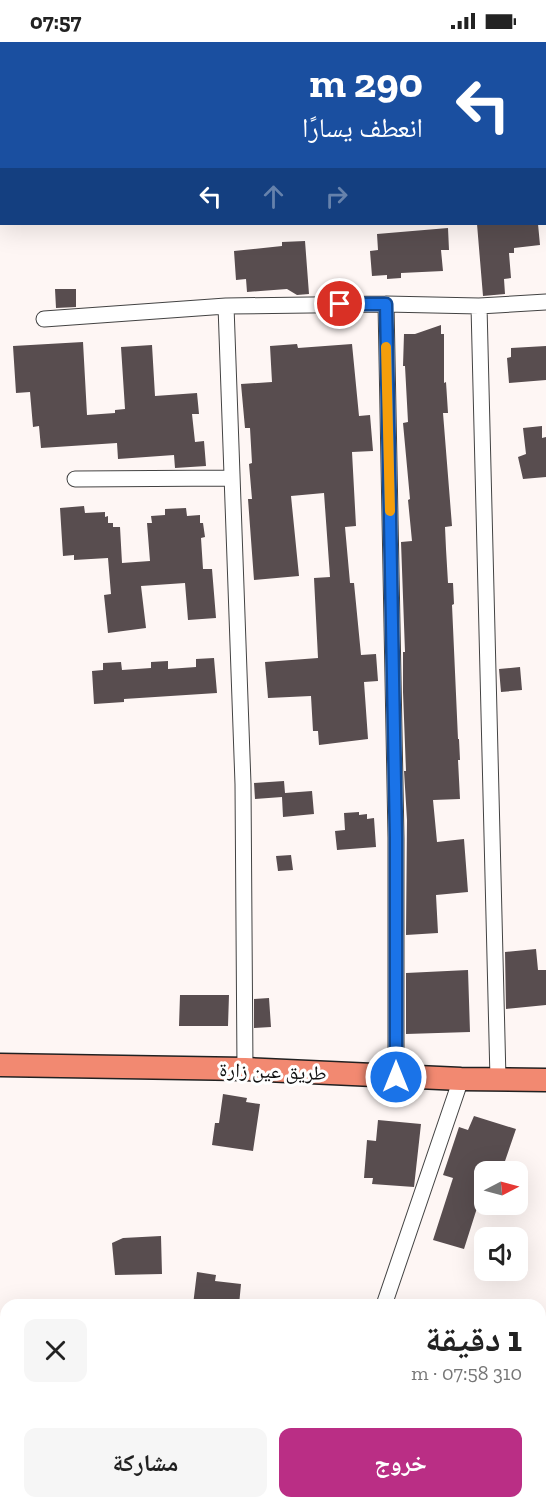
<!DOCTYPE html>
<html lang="ar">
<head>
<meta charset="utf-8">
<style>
	:root { --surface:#fff; --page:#f6f6f6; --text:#222; --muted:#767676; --accent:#ba2e85 }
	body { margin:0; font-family:"Zilla Slab","Noto Naskh Arabic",serif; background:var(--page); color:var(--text); direction:rtl; height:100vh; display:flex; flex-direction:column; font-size:22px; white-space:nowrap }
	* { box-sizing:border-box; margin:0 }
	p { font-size:20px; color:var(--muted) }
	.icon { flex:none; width:33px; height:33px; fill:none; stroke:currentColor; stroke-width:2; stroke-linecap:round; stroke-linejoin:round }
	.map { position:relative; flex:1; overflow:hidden; direction:ltr }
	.sheet { position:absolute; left:0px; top:1257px; width:546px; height:210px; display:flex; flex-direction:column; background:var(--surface); border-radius:18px 18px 0 0; box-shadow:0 6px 24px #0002; direction:rtl }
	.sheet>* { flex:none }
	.top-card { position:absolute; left:0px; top:0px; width:546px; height:183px; box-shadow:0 6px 24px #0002; direction:rtl; background:#1a4fa0; color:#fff; overflow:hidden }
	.needle { width:39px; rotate:84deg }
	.fabs { position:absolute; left:474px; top:1119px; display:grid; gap:12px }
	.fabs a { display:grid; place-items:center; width:54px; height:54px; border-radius:12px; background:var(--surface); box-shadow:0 6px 24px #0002; font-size:30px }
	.pin { position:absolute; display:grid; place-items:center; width:51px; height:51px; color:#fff; margin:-26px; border:3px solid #fff; border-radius:50%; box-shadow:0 2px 6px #0007 }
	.me { position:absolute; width:66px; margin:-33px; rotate:0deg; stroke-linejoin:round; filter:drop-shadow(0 0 4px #0008) }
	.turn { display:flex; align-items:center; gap:21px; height:126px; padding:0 24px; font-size:27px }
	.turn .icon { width:78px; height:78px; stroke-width:2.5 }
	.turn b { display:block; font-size:42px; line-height:51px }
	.lanes { display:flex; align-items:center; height:57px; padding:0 24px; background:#0003; justify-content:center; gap:30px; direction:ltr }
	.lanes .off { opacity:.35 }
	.round { display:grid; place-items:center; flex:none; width:63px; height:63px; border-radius:12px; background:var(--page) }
	.summary { display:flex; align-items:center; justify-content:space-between; height:102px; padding:0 24px }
	h1 { font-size:36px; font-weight:700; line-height:45px }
	.cta { display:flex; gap:12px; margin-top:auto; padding:12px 24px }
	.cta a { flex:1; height:69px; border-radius:12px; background:var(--accent); color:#fff; font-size:24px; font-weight:700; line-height:69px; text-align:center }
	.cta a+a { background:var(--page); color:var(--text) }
	.status { display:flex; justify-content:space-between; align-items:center; height:42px; padding:0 30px; background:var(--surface); direction:ltr }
	.status svg { height:16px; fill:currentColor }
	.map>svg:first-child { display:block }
</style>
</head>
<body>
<div class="status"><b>07:57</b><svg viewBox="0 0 49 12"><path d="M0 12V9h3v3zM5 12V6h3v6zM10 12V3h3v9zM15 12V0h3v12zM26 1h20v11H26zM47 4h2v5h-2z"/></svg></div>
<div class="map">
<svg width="546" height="1467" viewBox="0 0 546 1467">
	<rect width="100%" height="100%" fill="#fef6f4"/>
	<path fill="#584d4f" d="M477,182H538L540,203L514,206V211H509L511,236L504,237L505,252L483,254Z
		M448,186L449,208H441L443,229L401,231V236L387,237V233L372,234L370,209L378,208L377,192Z
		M305,199L309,252L297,253L287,247L247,250L246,237L236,238L234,209L282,204V200Z
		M55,247H76V265L56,266Z
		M441,283V292H444V341L446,340L448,371H443L452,484L445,485L446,507L448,541H453L454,562L452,563L458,697H459L460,718H458L460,757L433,758L437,800L464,797L468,850L436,853L438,891L406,893L407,778L404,729H406L403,650V610H405L401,500L412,499L408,458L410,457L403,381L408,380L405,324H403L404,292H415Z
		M83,300L87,373L115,371V368L125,367L121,305L152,303L155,354L197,351L199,372H192L195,400L204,399L206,424L175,426L174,413L118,417L117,401L41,406L39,384L33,385L30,350L16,351L13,304Z
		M297,302L298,306L352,302L359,374L370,373L373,409L352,410L356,484L345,485L350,541H354L361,613L376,612L378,639L364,640L368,697L319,703L318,689H313L311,654L268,656L265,620L318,616L314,536L330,535L324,451L291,454L299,534L254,538L248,457H252L249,422L252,421L250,386H245L241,342L272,340L270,304Z
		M546,304V338L509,341L507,316L511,315V306Z
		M542,384V396L546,395V435L523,437L518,415L526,412L523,386Z
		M84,464L85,471L105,470V475L108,474V481H113V485H120L122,521L150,519L147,481H152L151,474L165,473V467L186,466L187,474L200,473V481H203L205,495L201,496L203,527H212L216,576L188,578L185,541L141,544L146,586L108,591L104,553L111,552L108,516L74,518V513L63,514L60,466Z
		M214,616L217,651L124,657V660L94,662L92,629L103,628V621L121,620L122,628L151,626V620L168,619V627L196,625V617Z
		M520,625L522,648L501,650L499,627Z
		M284,739L285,751L312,749L314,772L283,775L282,755L255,757L254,741Z
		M359,770V773L367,772V777L374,776L376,805L337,808L335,789L345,788L344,771Z
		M291,813L293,828L278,829L276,814Z
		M536,907L538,928H546V963L506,967L505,910Z
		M468,928L470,990L406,992V931Z
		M180,953H229L228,984H179Z
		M269,956L271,985L254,986V957Z
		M223,1052L247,1056L246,1060L260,1062L253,1109L212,1103L215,1081H219Z
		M474,1074L516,1087L504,1122L493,1119L490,1130H484V1169L477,1166L464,1207L433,1198L453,1136L443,1133L459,1085L468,1088Z
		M378,1078L421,1082L414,1145L372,1142L373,1136H364L367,1098L376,1099Z
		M161,1194L162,1232L115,1233L112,1201L123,1196Z
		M197,1230L216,1233L215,1239L241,1242L239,1263H193Z"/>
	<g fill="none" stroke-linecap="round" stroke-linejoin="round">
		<g stroke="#434343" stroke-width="17">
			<path id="street" d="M386,262L396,796V1034
				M226,264L243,742L245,1027
				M479,264L498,1037
				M44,277L226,264L386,262L479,264L546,260
				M75,437L231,436
				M384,1263L461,1037
				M0,1348L6,1349
				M402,1461L420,1467
				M312,1467L314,1461"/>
		</g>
		<g stroke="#212121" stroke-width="25">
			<path id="primary" d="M0,1023L245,1027L461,1037L546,1038"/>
		</g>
		<use href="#street" stroke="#fff" stroke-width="15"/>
		<use href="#primary" stroke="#f28971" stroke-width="22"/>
	</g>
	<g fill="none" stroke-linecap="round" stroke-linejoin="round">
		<g stroke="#114b97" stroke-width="15">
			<path id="route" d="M340,262H386L396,796V1035"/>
		</g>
		<use href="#route" stroke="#1a73e8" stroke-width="10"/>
		<path stroke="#f59e0b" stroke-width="10" d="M386,305L390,469"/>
	</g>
	<g text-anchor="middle" stroke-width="6" stroke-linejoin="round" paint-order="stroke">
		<g font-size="20" fill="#101010" stroke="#fff">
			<text transform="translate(273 1029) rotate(2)" y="7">طريق عين زارة</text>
		</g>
	</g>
</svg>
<div class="fabs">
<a><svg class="needle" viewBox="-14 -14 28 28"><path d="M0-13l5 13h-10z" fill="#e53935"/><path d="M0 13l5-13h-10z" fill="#767676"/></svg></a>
<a><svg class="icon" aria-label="sound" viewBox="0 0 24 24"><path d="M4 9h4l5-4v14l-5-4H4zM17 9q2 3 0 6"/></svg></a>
</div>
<div class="pin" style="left:340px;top:262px;background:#d93025"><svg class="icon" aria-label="arrive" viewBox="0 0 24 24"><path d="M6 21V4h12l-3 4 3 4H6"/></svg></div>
<svg class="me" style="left:396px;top:1035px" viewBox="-20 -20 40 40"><circle r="17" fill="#1a73e8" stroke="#fff" stroke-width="3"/><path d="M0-11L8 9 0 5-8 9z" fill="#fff"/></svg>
<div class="top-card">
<div class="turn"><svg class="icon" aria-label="left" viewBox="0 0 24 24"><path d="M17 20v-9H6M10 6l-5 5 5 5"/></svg><div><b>290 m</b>انعطف يسارًا</div></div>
<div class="lanes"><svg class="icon" aria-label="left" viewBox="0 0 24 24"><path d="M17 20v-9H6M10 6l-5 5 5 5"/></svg><svg class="icon off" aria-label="ahead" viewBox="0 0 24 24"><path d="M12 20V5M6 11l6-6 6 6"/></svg><svg class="icon off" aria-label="right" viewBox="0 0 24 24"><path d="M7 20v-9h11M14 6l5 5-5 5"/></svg></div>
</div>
<section class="sheet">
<div class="summary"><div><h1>1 دقيقة</h1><p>310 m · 07:58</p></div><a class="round"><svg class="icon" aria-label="close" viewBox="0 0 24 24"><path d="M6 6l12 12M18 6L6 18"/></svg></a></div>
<div class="cta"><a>خروج</a><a>مشاركة</a></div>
</section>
</div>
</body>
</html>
